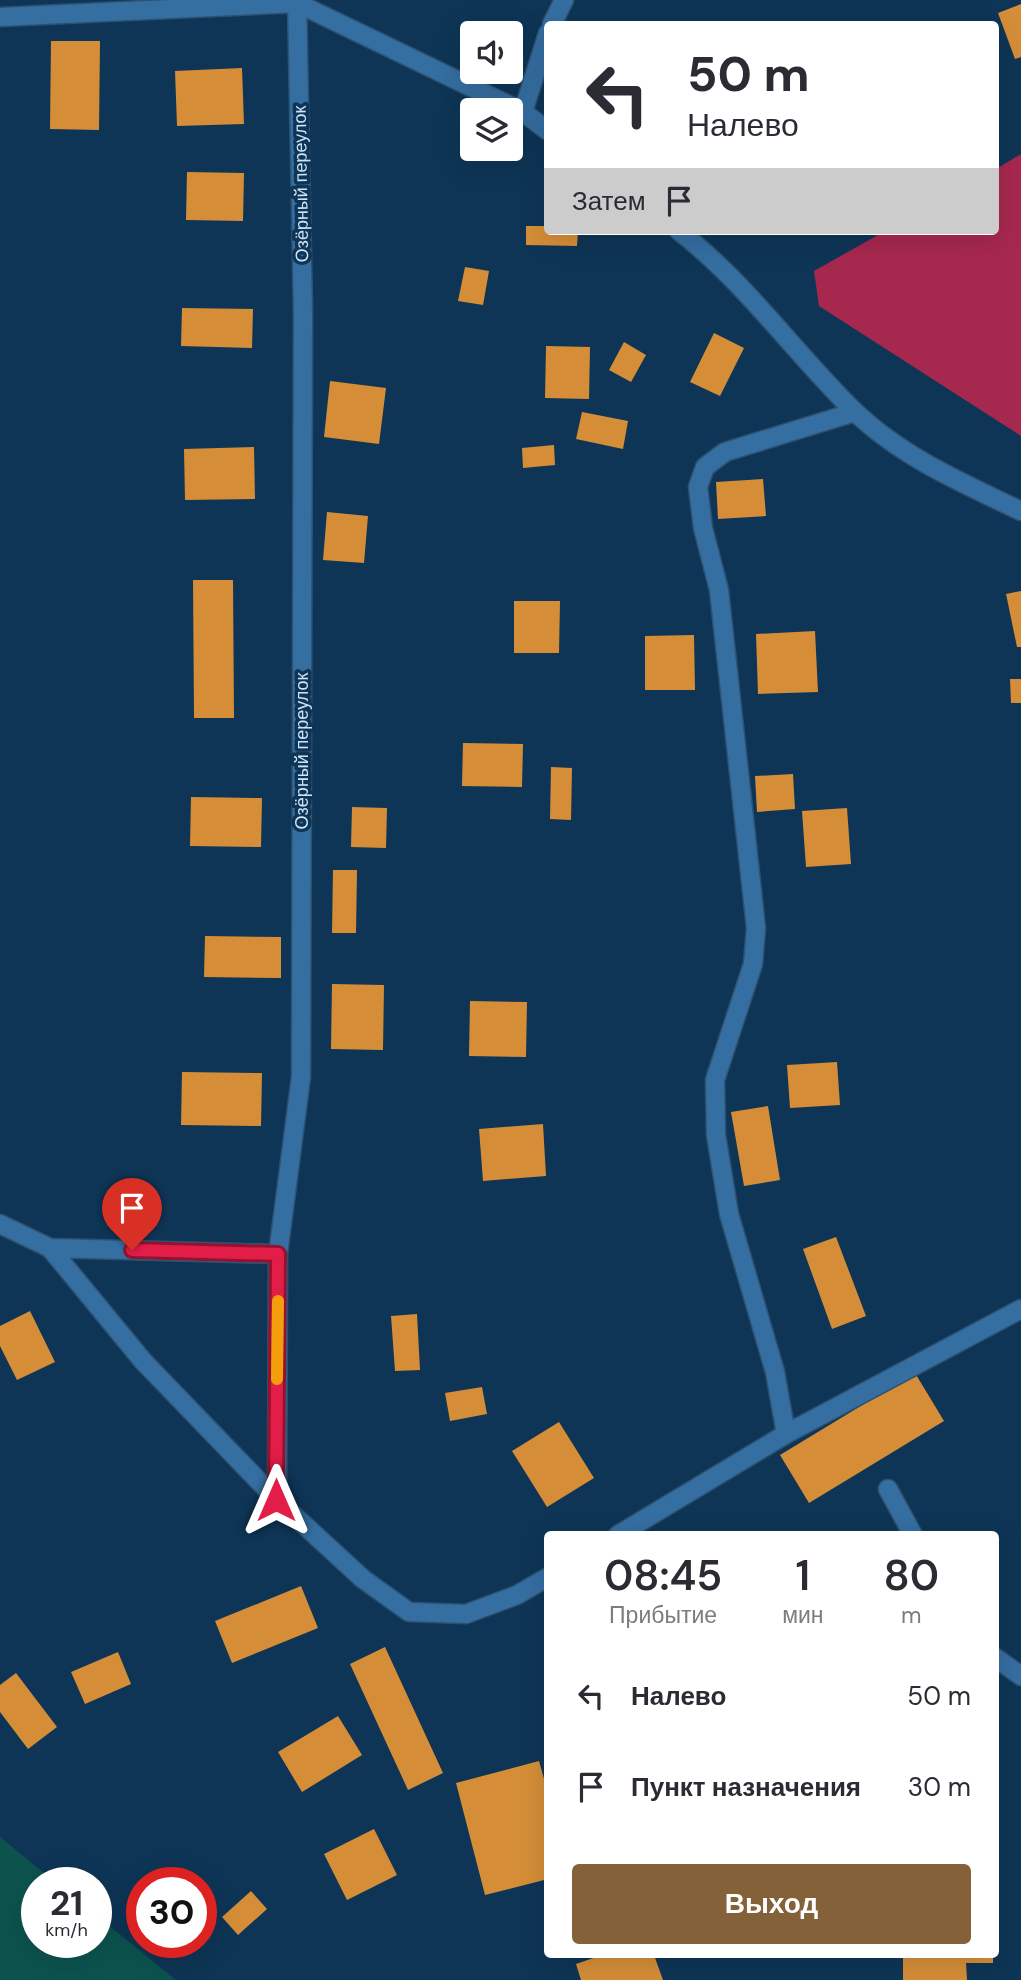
<!DOCTYPE html>
<html lang="ru">
<head>
<meta charset="utf-8">
<style>
	:root { --surface:#fff; --page:#f2f2f3; --text:#2b2b33; --muted:#7c7c81; --accent:#85613a }
	body { margin:0; font-family:"DM Sans",sans-serif; background:var(--page); color:var(--text); height:100vh; display:flex; flex-direction:column; font-size:26px; white-space:nowrap }
	* { box-sizing:border-box; margin:0 }
	p { font-size:23px; color:var(--muted) }
	.icon { flex:none; width:38px; height:38px; fill:none; stroke:currentColor; stroke-width:2; stroke-linecap:round; stroke-linejoin:round }
	.map { position:relative; flex:1; overflow:hidden }
	.drawer { position:absolute; left:544px; top:1531px; width:455px; height:427px; display:flex; flex-direction:column; background:var(--surface); border-radius:7px; box-shadow:0 7px 28px #0002 }
	.drawer>* { flex:none }
	.hud { position:absolute; left:544px; top:21px; width:455px; height:214px; border-radius:7px; box-shadow:0 7px 28px #0002; background:#fff; color:var(--text); overflow:hidden }
	.tools { position:absolute; left:460px; top:21px; display:grid; gap:14px }
	.tools a { display:grid; place-items:center; width:63px; height:63px; border-radius:7px; background:var(--surface); box-shadow:0 7px 28px #0002; font-size:35px }
	.speed { position:absolute; left:21px; top:1867px; display:flex; gap:14px; font-size:35px; font-weight:700; text-align:center }
	.speed>* { display:grid; place-content:center; width:91px; height:91px; border-radius:50%; background:var(--surface); box-shadow:0 7px 28px #0002; line-height:1 }
	.speed small { font-size:18px; font-weight:400 }
	.speed .limit { border:10px solid #d22; background:#fff; color:#111 }
	.pin { position:absolute; display:grid; place-items:center; width:60px; height:60px; color:#fff; margin:-72px -30px; border-radius:50% 50% 50% 0; rotate:-45deg; box-shadow:0 0 7px #0007 }
	.pin .icon { rotate:45deg }
	.me { position:absolute; width:77px; margin:-38px; rotate:0deg; stroke-linejoin:round; filter:drop-shadow(0 0 5px #0008) }
	.turn { display:flex; align-items:center; gap:24px; height:147px; padding:0 28px; font-size:32px }
	.turn .icon { width:91px; height:91px; stroke-width:2.5 }
	.turn b { display:block; font-size:49px; line-height:60px }
	.then { display:flex; align-items:center; height:66px; padding:0 28px; background:#0003; gap:14px; font-size:26px }
	.eta { display:flex; justify-content:space-evenly; align-items:center; height:119px; text-align:center }
	.eta b { font-size:42px; font-weight:600; line-height:49px }
	.button { display:flex; gap:14px; margin-top:auto; padding:14px 28px }
	.button a { flex:1; height:80px; border-radius:7px; background:var(--accent); color:#fff; font-size:28px; font-weight:600; line-height:80px; text-align:center }
	ul { padding:0; list-style:none }
	li { display:flex; align-items:center; gap:21px; height:91px; padding:0 28px }
	li div { flex:1 }
	li b { display:block; font-size:26px }
	li em { font-style:normal }
	.map>svg:first-child { display:block }
</style>
</head>
<body>
<div class="map">
<svg width="1021" height="1980" viewBox="0 0 1021 1980">
	<rect width="100%" height="100%" fill="#0e3556"/>
	<path fill="#a7284f" d="M1021,154V436L819,306L814,271L885,231H996V169Z"/>
	<path fill="#0c534e" d="M0,1837L56,1883H37V1942H96V1915L176,1980H0Z"/>
	<path fill="#d58e37" d="M1021,4V57L1015,59L998,13Z
		M51,41H100L99,130L50,129Z
		M242,68L244,124L177,126L175,71Z
		M187,172L244,173L243,221L186,220Z
		M526,226H548V231H578L577,246L526,245Z
		M465,267L489,271L483,305L458,301Z
		M182,308L253,309L252,348L181,346Z
		M714,333L744,348L720,396L690,382Z
		M624,342L646,355L631,382L609,370Z
		M546,346L590,347L589,399L545,398Z
		M330,381L386,388L379,444L324,437Z
		M582,412L628,421L623,449L576,439Z
		M554,445L555,465L523,468L522,448Z
		M254,447L255,499L185,500L184,449Z
		M763,479L766,516L718,519L716,482Z
		M327,512L368,516L364,563L323,560Z
		M193,580H233L234,718H194Z
		M1021,591V647H1017L1006,594Z
		M514,601H560L559,653H514Z
		M815,631L818,692L758,694L756,634Z
		M694,635L695,690H645V636Z
		M1010,679H1021V703H1011Z
		M463,743L523,744L522,787L462,786Z
		M551,767L572,768L571,820L550,819Z
		M793,774L795,809L757,812L755,776Z
		M191,797L262,798L261,847L190,846Z
		M352,807L387,808L386,848L351,847Z
		M847,808L851,864L806,867L802,811Z
		M333,870H357L356,933H332Z
		M205,936L281,937V978L204,977Z
		M332,984L384,985L383,1050L331,1049Z
		M470,1001L527,1002L526,1057L469,1056Z
		M837,1062L840,1105L790,1108L787,1065Z
		M182,1072L262,1073L261,1126L181,1125Z
		M768,1106L780,1180L744,1186L731,1112Z
		M543,1124L546,1176L483,1181L479,1129Z
		M836,1237L866,1316L832,1329L803,1249Z
		M30,1311L55,1362L17,1380L0,1346V1326Z
		M417,1314L420,1370L395,1371L391,1316Z
		M915,1373L944,1421L809,1503L780,1455Z
		M482,1387L487,1414L450,1421L445,1393Z
		M559,1422L594,1478L547,1507L512,1451Z
		M301,1586L318,1628L232,1663L215,1621Z
		M385,1647L443,1773L408,1790L350,1664Z
		M118,1652L131,1684L85,1704L71,1672Z
		M16,1673L57,1727L28,1749L0,1712V1685Z
		M338,1716L362,1755L302,1792L278,1752Z
		M539,1761L548,1793V1879L485,1895L456,1783Z
		M374,1829L397,1875L347,1900L324,1854Z
		M251,1891L267,1909L238,1935L222,1917Z
		M602,1955H654L663,1980H581L576,1964Z
		M903,1955H993V1963H966L967,1980H903Z"/>
	<g fill="none" stroke-linecap="round" stroke-linejoin="round">
		<g stroke="#2d5170" stroke-width="21">
			<path id="service" d="M888,1489L913,1535
				M996,1658L1021,1676"/>
		</g>
		<g stroke="#2d5170" stroke-width="21">
			<path id="minor" d="M0,17L297,3L523,112L548,131
				M552,24L564,0
				M523,112L548,33
				M679,231C745,282 794,352 853,410C900,456 962,483 1021,511
				M0,1224L50,1248L143,1361L277,1500L363,1579L409,1612L466,1614L517,1595L548,1577
				M50,1248L278,1254
				M786,1434L775,1372L729,1214L716,1135L715,1080L753,964L756,928L719,590L703,528L698,487L705,467L725,452L855,412
				M277,1500L278,1254L301,1077L303,312L297,0
				M618,1535L786,1434L1021,1309"/>
		</g>
		<use href="#service" stroke="#356ea1" stroke-width="18"/>
		<use href="#minor" stroke="#356ea1" stroke-width="18"/>
	</g>
	<g fill="none" stroke-linecap="round" stroke-linejoin="round">
		<g stroke="#92132f" stroke-width="18">
			<path id="route" d="M132,1250L278,1254L276,1500"/>
		</g>
		<use href="#route" stroke="#e11d48" stroke-width="12"/>
		<path stroke="#f59e0b" stroke-width="12" d="M277,1379L278,1301"/>
	</g>
	<g text-anchor="middle" stroke-width="7" stroke-linejoin="round" paint-order="stroke">
		<g font-size="18" fill="#cee3f8" stroke="#0e3556">
			<text transform="translate(301 184) rotate(-91)" y="6">Озёрный переулок</text>
			<text transform="translate(302 751) rotate(-90)" y="6">Озёрный переулок</text>
		</g>
	</g>
</svg>
<div class="tools">
<a><svg class="icon" aria-label="sound" viewBox="0 0 24 24"><path d="M4 9h4l5-4v14l-5-4H4zM17 9q2 3 0 6"/></svg></a>
<a><svg class="icon" aria-label="layers" viewBox="0 0 24 24"><path d="M12 4l9 5-9 5-9-5zM3 14l9 5 9-5"/></svg></a>
</div>
<div class="speed"><div>21<small>km/h</small></div><div class="limit">30</div></div>
<div class="pin" style="left:132px;top:1250px;background:#d93025"><svg class="icon" aria-label="arrive" viewBox="0 0 24 24"><path d="M6 21V4h12l-3 4 3 4H6"/></svg></div>
<svg class="me" style="left:276px;top:1500px" viewBox="-20 -20 40 40"><path d="M0-17L14 15 0 8-14 15z" fill="#e11d48" stroke="#fff" stroke-width="4"/></svg>
<div class="hud">
<div class="turn"><svg class="icon" aria-label="left" viewBox="0 0 24 24"><path d="M17 20v-9H6M10 6l-5 5 5 5"/></svg><div><b>50 m</b>Налево</div></div>
<div class="then">Затем<svg class="icon" aria-label="arrive" viewBox="0 0 24 24"><path d="M6 21V4h12l-3 4 3 4H6"/></svg></div>
</div>
<section class="drawer">
<div class="eta">
<div><b>08:45</b><p>Прибытие</p></div>
<div><b>1</b><p>мин</p></div>
<div><b>80</b><p>m</p></div>
</div>
<ul>
<li><svg class="icon" aria-label="left" viewBox="0 0 24 24"><path d="M17 20v-9H6M10 6l-5 5 5 5"/></svg><div><b>Налево</b></div><em>50 m</em></li>
<li><svg class="icon" aria-label="arrive" viewBox="0 0 24 24"><path d="M6 21V4h12l-3 4 3 4H6"/></svg><div><b>Пункт назначения</b></div><em>30 m</em></li>
</ul>
<div class="button"><a>Выход</a></div>
</section>
</div>
</body>
</html>
